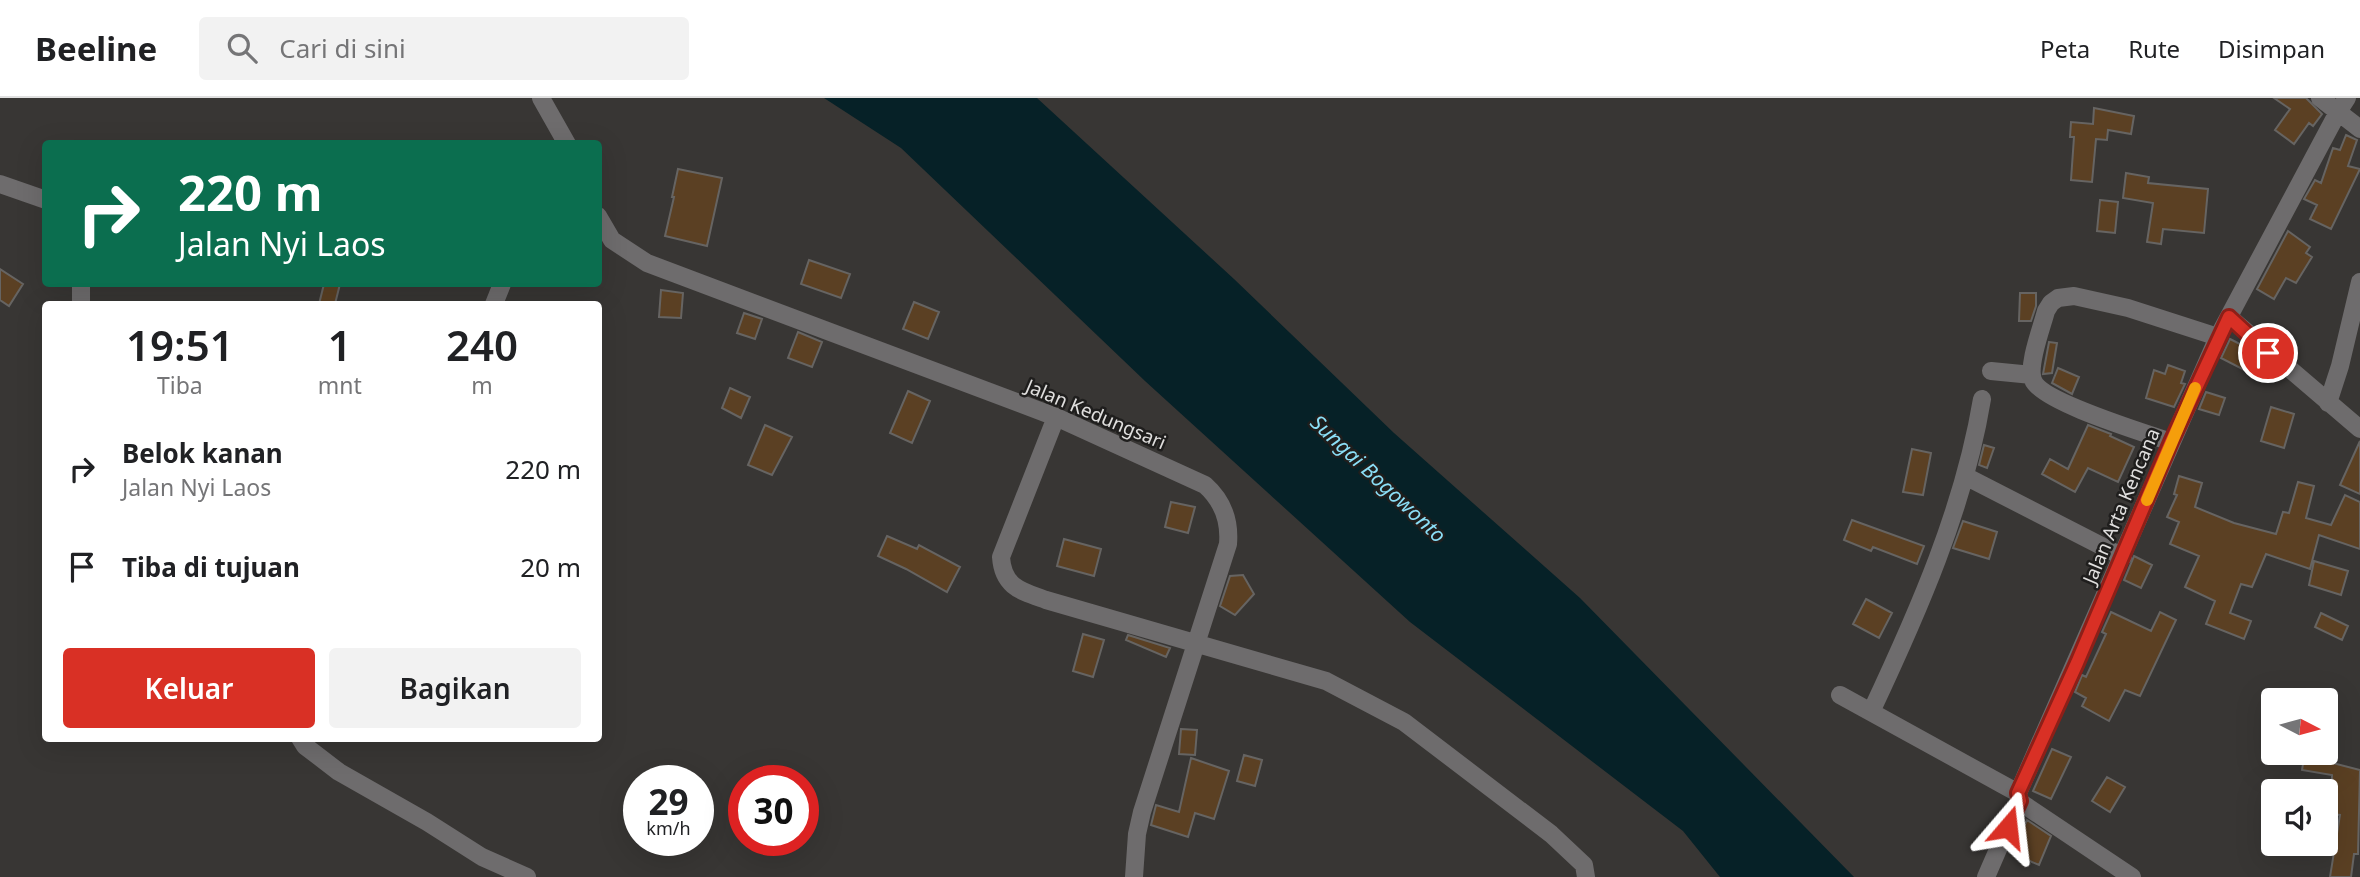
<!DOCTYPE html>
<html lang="id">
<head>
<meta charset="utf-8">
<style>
	:root { --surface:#fff; --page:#f2f2f2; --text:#202124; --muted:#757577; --line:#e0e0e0; --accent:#d93025 }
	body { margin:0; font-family:"Noto Sans",sans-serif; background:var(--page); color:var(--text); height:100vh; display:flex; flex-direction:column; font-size:26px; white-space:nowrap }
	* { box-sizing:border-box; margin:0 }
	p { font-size:23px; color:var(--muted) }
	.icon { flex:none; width:38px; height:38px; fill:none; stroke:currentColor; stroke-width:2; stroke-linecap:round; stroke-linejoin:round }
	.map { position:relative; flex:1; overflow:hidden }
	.drawer { position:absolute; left:42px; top:203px; width:560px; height:441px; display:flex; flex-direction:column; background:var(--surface); border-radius:7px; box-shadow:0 7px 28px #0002 }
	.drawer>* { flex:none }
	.guide { position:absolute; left:42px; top:42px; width:560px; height:147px; border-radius:7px; box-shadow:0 7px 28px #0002; background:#0b6e4f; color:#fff; overflow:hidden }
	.needle { width:46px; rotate:96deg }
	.buttons { position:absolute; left:2261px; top:590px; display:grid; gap:14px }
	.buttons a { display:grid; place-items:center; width:77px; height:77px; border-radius:7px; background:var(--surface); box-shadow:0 7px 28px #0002; font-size:35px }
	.speed { position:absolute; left:623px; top:667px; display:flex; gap:14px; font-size:35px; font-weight:700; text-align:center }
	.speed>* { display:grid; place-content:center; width:91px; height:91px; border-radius:50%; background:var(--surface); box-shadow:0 7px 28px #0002; line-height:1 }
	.speed small { font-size:18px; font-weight:400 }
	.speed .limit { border:10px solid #d22; background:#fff; color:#111 }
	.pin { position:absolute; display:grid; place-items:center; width:60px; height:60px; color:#fff; margin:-30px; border:4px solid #fff; border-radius:50%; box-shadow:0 2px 7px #0007 }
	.me { position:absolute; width:77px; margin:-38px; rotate:17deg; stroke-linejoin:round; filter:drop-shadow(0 0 5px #0008) }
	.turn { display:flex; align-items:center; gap:24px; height:147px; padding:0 21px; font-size:32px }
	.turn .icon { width:91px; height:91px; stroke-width:2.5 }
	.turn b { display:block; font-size:49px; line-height:60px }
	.eta { display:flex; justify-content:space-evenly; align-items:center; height:119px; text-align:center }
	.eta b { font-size:42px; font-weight:600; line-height:49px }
	.primary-button { display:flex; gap:14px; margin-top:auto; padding:14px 21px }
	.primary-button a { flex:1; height:80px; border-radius:7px; background:var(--accent); color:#fff; font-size:28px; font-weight:600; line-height:80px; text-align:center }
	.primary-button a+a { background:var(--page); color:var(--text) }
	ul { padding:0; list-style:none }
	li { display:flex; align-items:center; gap:21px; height:98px; padding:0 21px }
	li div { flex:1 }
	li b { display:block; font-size:26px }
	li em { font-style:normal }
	header { display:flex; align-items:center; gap:42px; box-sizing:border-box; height:98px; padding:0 35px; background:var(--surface); border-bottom:2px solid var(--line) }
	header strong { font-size:33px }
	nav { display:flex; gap:38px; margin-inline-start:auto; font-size:24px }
	.search { width:490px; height:63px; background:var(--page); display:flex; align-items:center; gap:18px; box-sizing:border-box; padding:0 24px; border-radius:7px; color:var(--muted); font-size:26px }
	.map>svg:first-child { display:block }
</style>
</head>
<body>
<header>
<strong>Beeline</strong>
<div class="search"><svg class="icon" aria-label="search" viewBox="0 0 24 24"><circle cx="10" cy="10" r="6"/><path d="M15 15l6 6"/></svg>Cari di sini</div>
<nav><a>Peta</a><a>Rute</a><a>Disimpan</a></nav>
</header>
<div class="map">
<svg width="2360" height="779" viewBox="0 0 2360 779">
	<rect width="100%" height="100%" fill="#383634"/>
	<path fill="#062127" d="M824,0H1037L1234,181L1394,335L1580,500L1854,779H1720L1683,733L1410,524L1145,283L901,50Z"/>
	<path fill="#5b4023" stroke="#666462" stroke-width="2" d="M2274,0H2306L2322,16L2313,28L2309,25L2294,46L2275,32L2290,11Z
		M2094,10L2134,18L2131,36L2108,32L2107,42L2096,41L2092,84L2071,82L2074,39H2070L2071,24L2093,26Z
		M2346,37L2357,42L2348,68L2360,71L2331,131L2310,121L2317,107L2304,101L2315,82L2321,85L2333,50L2340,52Z
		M678,71L722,80L707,148L665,138L674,99H672Z
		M2126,75L2149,79L2148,85L2208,91L2204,135L2163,131L2161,146L2147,144L2153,105L2123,100Z
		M2100,102L2118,104L2115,135L2097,133Z
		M2288,133L2310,149L2306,155L2312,159L2296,185L2286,180L2274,201L2257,191Z
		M809,162L850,176L841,200L801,186Z
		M0,171L23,186L9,208L0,202Z
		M324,186H340L335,206H319Z
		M661,192L683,195L681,220L659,219Z
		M2020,195H2036V208L2031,223H2019Z
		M914,204L939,214L928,241L903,231Z
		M744,215L762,221L755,241L737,235Z
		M798,234L822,244L812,269L788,260Z
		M2230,241L2248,250L2258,259L2250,275L2221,260Z
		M2049,244L2057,245L2052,275L2043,276Z
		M2168,267L2185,273L2181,285L2185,286L2174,309L2146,300L2154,272L2165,276Z
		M2058,270L2079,279L2072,296L2052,285Z
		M730,290L750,299L741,320L722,310Z
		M908,293L930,303L912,345L890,335Z
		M2206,294L2225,300L2219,317L2199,311Z
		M2271,309L2294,316L2284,350L2261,343Z
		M765,327L792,339L772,377L748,367Z
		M2088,327L2111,336L2110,338L2134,349L2118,384L2088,370L2075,394L2042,376L2050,361L2068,371Z
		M2360,343V396L2340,387Z
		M1984,347L1994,350L1987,370L1979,367Z
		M1912,351L1931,355L1923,397L1903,394Z
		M2179,378L2202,385L2195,409L2234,425L2276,436L2283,414L2289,415L2298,384L2314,388L2306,420L2331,427L2345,397L2360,404V451L2319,437L2310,471L2266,456L2252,489L2241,486L2230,515L2251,523L2244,541L2206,526L2215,503L2185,489L2199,458L2170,446L2179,424L2167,419L2177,397L2174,396Z
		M1171,404L1195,409L1188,435L1165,429Z
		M1852,422L1924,448L1917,466L1873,449L1871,453L1844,442Z
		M1963,423L1997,434L1989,461L1953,450Z
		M887,438L917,451L919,447L960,469L947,494L906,471L878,458Z
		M1064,441L1101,451L1094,478L1057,468Z
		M2134,458L2152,467L2141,490L2124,482Z
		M2314,463L2348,473L2341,497L2309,487Z
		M1243,477L1254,496L1235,517L1220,508L1230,478Z
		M1866,501L1892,515L1879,540L1853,526Z
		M2111,514L2151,533L2160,514L2176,522L2140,598L2125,592L2109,623L2082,608L2086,600L2075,594L2082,577L2086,579L2106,536L2102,534Z
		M2321,515L2348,528L2342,542L2315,529Z
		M1083,536L1104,542L1093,579L1073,573Z
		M1128,537L1170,550L1166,559L1126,542Z
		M1181,631L1197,632L1195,657L1179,656Z
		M2052,651L2071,659L2051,701L2033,693Z
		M2305,654H2322L2321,662L2360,672L2358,756H2354L2351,779H2330L2340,717L2331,716L2332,677L2302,672Z
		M1244,657L1262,662L1255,688L1237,683Z
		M1191,660L1229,673L1214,721L1195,715L1188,739L1151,727L1156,707L1179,714Z
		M2107,679L2125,689L2110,714L2092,703Z
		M2027,722L2051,738L2039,767L2009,754L2019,731L2022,733Z"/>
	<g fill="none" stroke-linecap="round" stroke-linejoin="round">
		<path stroke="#6e6c6d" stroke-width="18" d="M541,0L567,46
			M2320,0L2360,31
			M0,86L46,102
			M598,118L612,142L647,165L1056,319L1205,387C1223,403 1230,422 1228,446L1142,714L1137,736L1134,779
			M81,206V186
			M494,206L502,186
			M2229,219L2360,331
			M1991,273L2032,277
			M2328,305L2340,268L2360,184
			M1056,319L1001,459C1003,489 1021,493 1046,502L1326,583L1404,624L1551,736L1584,767L1586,779
			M2171,344C2146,335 2041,304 2033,282C2027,267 2042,229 2046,213L2051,205L2058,200L2074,198L2128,210L2218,239
			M1965,378L2123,459
			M1840,597L2018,695
			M1871,614C1918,514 1964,410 1982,301
			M300,640L305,648L339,674L427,724L482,759L527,779
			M1986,779L2019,703
			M2132,779L2026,708L2019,703L2018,695L2218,239L2338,14L2347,0"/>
	</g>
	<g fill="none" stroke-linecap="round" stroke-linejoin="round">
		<g stroke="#8d1f18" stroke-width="18">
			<path id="route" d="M2008,729L2020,703L2018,695L2077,565L2171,344L2229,219L2268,255"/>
		</g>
		<use href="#route" stroke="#d93025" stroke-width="12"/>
		<path stroke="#f59e0b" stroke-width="12" d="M2147,402L2195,290"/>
	</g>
	<g text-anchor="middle" stroke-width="5" stroke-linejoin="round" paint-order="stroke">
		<g font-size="19" fill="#e0dfde" stroke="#1f1e1d">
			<text transform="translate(1096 316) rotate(23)" y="7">Jalan Kedungsari</text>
			<text transform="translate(2121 408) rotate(-67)" y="7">Jalan Arta Kencana</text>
		</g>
		<g font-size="21" font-style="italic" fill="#8bdef6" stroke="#1f1e1d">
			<text transform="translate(1378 381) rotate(43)" y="7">Sungai Bogowonto</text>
		</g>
	</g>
</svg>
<div class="buttons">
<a><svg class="needle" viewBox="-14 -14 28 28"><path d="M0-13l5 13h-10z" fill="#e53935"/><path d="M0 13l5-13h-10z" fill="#757577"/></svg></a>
<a><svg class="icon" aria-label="sound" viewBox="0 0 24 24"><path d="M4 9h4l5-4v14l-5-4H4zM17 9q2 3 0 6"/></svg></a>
</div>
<div class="speed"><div>29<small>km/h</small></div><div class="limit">30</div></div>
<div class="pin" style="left:2268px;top:255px;background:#d93025"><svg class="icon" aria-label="arrive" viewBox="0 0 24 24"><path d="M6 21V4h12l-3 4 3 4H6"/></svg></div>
<svg class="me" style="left:2008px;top:729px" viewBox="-20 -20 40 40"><path d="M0-17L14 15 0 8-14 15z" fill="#d93025" stroke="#fff" stroke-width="4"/></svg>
<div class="guide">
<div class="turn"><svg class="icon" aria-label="right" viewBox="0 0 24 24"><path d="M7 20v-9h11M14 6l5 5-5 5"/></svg><div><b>220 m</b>Jalan Nyi Laos</div></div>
</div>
<section class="drawer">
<div class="eta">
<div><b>19:51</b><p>Tiba</p></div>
<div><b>1</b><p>mnt</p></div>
<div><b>240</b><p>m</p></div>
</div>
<ul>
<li><svg class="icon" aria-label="right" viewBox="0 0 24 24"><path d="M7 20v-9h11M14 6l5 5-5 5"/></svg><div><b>Belok kanan</b><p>Jalan Nyi Laos</p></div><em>220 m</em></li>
<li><svg class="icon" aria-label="arrive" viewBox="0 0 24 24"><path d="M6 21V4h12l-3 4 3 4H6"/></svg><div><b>Tiba di tujuan</b></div><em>20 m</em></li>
</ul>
<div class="primary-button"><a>Keluar</a><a>Bagikan</a></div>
</section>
</div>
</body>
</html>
